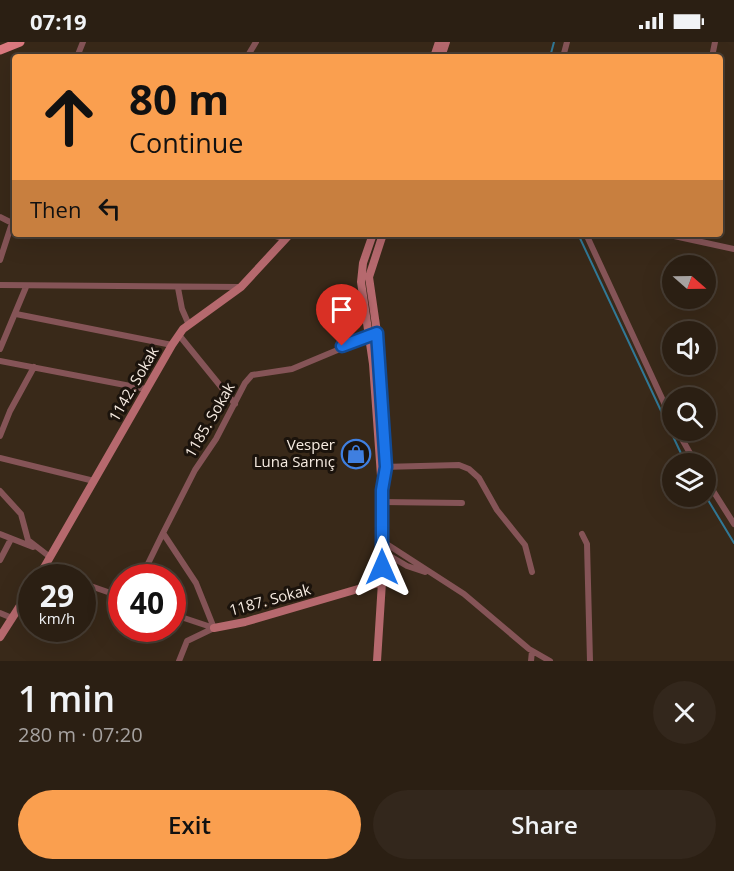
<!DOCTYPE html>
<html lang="en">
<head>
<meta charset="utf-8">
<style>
	:root { --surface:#2b1f13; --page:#33271c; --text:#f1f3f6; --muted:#a6a2a0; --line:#473d33; --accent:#fa9f4f }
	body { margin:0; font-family:"Open Sans",sans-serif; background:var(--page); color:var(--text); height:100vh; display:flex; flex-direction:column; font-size:22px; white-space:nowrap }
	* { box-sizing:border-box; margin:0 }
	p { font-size:20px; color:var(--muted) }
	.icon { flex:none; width:33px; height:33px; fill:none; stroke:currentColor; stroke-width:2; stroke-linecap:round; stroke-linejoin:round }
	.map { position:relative; height:619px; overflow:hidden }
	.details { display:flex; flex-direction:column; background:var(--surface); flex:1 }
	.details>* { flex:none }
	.hud { position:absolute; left:12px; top:12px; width:711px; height:183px; border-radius:6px; box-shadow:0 6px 24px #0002,0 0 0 2px var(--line); background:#fa9f4f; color:#111; overflow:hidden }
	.needle { width:39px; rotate:110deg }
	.tools { position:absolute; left:662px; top:213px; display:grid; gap:12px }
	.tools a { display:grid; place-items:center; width:54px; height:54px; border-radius:50%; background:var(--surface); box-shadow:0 6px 24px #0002,0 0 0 2px var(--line); font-size:30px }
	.speed { position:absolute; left:18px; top:522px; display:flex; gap:12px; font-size:30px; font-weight:700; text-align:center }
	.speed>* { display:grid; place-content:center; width:78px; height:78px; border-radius:50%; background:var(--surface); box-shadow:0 6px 24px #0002,0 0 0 2px var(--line); line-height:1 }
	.speed small { font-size:15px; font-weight:400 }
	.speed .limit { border:9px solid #d22; background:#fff; color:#111 }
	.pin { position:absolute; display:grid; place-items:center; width:51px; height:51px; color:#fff; margin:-62px -26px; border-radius:50% 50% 50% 0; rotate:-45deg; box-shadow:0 0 6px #0007 }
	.pin .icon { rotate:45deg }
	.me { position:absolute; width:66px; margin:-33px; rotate:0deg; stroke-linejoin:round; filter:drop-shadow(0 0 4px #0008) }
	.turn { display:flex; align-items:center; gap:21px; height:126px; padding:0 18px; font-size:27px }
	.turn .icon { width:78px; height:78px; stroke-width:2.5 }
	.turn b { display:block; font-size:42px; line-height:51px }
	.then { display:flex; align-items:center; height:57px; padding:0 18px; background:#0003; gap:12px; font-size:22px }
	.round { display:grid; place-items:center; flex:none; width:63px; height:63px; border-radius:32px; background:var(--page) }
	.summary { display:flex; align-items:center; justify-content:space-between; height:102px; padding:0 18px }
	h1 { font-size:36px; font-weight:600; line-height:45px }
	.primary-button { display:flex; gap:12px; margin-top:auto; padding:12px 18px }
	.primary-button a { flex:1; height:69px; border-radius:36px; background:var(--accent); color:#111; font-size:24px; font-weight:600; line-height:69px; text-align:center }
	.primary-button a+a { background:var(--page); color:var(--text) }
	.status { display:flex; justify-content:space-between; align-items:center; height:42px; padding:0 30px; background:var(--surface); direction:ltr }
	.status svg { height:16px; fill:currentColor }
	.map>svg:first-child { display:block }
</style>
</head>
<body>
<div class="status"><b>07:19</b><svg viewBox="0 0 49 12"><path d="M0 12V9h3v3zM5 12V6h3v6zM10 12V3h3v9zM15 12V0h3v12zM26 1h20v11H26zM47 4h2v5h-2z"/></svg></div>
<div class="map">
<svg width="734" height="619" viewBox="0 0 734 619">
	<rect width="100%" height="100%" fill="#392919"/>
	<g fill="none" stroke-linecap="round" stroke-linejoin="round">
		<path stroke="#317896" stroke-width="2" d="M550,15L554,0
			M578,192L686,422
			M705,453L734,501"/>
		<path stroke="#855457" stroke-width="6" d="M77,15L83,0
			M247,15L256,0
			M563,15L567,0
			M712,15L715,0
			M0,175L12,181
			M269,192L286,197
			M586,192L672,378
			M665,192L734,207
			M0,218L15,172
			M0,243L240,245
			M178,246L182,267L189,283
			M16,272L172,303
			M179,293L235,362
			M0,307L26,245
			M0,319L146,347
			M677,388L696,422
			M0,394L10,369L34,325
			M0,416L94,439
			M382,425L459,423L469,427L479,436L497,468L525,503L532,530
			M705,436L734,482
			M0,449L21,472L28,498L50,515
			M382,460L462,461
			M0,492L33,505
			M582,492L587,502L590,619
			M382,499L464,552L529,607L550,619
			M383,510L407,524L425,530
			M0,518L11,497
			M43,528L66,536
			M141,536L163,491
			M82,541L122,555
			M0,571L12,576
			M172,572L214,586
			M214,586L196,541L163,491L195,428L216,397L245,341L252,333L292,327L371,294
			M179,619L187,599L214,586
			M531,619L532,609"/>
		<path stroke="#b6696e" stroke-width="8" d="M434,15L439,0
			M441,15L446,0
			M373,192L363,221L361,240L373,322L382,448V540L377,619
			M383,192L369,235L379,304L386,425L383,438
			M38,536L172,303L183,287L241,245L290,192
			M214,586L245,580L382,540
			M0,595L32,545"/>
		<path stroke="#db797f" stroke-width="9" d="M0,8L20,0"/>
	</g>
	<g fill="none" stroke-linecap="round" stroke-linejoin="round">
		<g stroke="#114b97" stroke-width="15">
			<path id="route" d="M342,304L377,291L386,425L382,448V525"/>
		</g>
		<use href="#route" stroke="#1a73e8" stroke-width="10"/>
	</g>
	<defs>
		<g id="shop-ring" transform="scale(1.5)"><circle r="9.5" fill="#1b130c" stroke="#3f7fe0" stroke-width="1.5"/><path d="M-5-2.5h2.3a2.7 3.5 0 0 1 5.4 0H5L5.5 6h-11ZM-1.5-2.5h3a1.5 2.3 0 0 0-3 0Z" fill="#3f7fe0"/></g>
	</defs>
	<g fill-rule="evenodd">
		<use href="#shop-ring" x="356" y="412"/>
	</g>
	<g text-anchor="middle" stroke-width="6" stroke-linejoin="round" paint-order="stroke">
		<g font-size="15" fill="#f7ece2" stroke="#1b130c">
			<text transform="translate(134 342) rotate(-60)" y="5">1142. Sokak</text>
			<text transform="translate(210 378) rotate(-60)" y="5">1185. Sokak</text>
			<text transform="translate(270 558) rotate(-15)" y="5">1187. Sokak</text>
		</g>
		<g font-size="15" fill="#f7ece2" stroke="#1b130c" text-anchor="end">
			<text x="335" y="408">Vesper<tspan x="335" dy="17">Luna Sarnıç</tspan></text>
		</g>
	</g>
</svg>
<div class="tools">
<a><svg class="needle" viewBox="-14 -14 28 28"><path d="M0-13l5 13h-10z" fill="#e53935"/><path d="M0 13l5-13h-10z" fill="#a6a2a0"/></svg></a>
<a><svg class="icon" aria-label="sound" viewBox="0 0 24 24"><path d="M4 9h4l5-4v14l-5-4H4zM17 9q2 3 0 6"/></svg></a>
<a><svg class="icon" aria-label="search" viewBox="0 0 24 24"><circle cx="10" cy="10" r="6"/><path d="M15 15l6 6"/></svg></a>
<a><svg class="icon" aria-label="layers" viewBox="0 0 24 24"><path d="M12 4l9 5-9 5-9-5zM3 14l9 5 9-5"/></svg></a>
</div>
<div class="speed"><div>29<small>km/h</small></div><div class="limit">40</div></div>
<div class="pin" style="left:342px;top:304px;background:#d93025"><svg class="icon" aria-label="arrive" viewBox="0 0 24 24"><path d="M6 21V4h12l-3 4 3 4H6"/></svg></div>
<svg class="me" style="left:382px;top:525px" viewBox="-20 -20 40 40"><path d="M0-17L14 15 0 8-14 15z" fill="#1a73e8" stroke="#fff" stroke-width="4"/></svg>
<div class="hud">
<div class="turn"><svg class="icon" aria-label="ahead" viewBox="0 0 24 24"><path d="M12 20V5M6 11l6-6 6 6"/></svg><div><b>80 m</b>Continue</div></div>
<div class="then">Then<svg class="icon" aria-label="left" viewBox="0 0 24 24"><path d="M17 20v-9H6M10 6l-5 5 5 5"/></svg></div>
</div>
</div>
<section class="details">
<div class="summary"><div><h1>1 min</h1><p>280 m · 07:20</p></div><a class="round"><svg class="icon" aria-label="close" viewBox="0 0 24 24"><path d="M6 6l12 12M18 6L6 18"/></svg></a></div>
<div class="primary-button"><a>Exit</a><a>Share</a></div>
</section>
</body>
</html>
